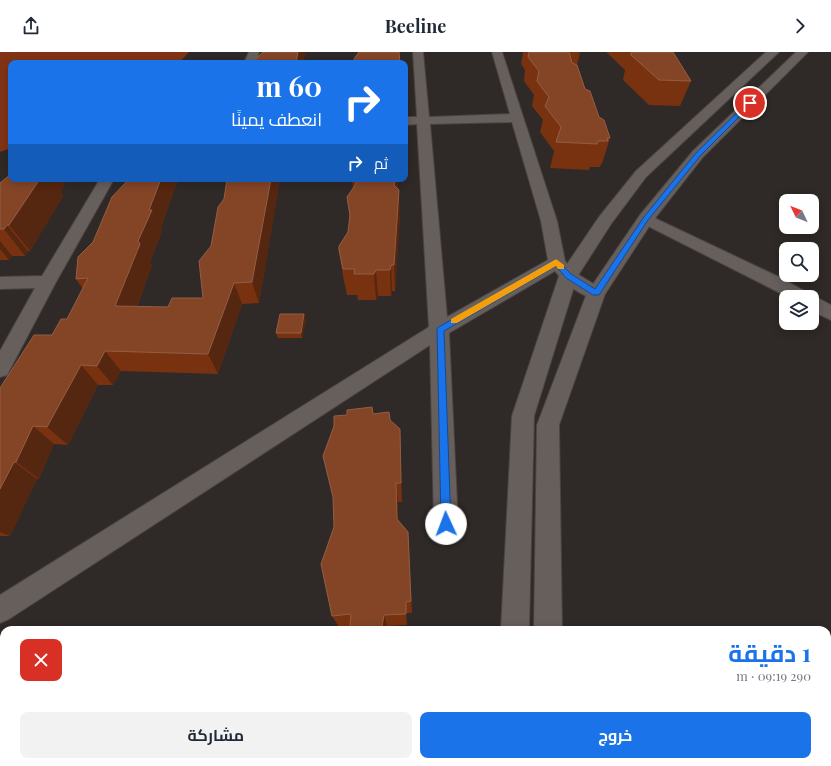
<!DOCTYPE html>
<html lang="ar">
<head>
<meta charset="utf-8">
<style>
	:root { --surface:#fff; --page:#f2f2f3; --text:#1f2937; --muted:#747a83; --accent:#1a73e8 }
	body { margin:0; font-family:"Playfair Display",Cairo,serif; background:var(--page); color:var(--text); direction:rtl; height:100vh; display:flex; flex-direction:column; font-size:15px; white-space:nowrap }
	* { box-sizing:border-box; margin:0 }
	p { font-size:13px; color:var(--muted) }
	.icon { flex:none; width:22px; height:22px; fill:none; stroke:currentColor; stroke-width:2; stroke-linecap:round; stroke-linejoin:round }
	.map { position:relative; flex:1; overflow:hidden; direction:ltr }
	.side { position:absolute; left:0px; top:574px; width:831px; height:140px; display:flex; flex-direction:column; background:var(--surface); border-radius:12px 12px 0 0; box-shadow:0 2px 10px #0003; direction:rtl }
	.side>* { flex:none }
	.top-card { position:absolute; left:8px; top:8px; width:400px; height:122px; border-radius:8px; box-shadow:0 2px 10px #0003; direction:rtl; background:#1a73e8; color:#fff; overflow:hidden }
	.needle { width:26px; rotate:313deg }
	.buttons { position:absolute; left:779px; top:142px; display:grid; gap:8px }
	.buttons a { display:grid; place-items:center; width:40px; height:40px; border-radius:8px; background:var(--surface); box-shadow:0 2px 10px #0003; font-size:20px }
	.pin { position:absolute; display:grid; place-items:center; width:34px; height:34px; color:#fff; margin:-17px; border:2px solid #fff; border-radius:50%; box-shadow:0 1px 4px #0007 }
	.me { position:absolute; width:44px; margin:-22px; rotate:358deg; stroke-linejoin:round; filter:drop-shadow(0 0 3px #0008) }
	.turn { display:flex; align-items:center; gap:14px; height:84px; padding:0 20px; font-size:18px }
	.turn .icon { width:52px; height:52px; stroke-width:2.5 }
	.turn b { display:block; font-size:28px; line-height:34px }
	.then { display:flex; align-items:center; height:38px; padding:0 20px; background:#0003; gap:8px; font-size:15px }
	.round { display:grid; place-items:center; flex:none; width:42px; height:42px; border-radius:8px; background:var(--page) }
	.head { display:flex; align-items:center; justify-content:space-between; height:68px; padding:0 20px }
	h1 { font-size:24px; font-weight:700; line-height:30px; color:var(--accent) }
	.button { display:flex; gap:8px; margin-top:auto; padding:8px 20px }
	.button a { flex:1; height:46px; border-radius:8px; background:var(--accent); color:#fff; font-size:16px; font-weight:700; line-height:46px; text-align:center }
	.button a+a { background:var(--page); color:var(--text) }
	header { display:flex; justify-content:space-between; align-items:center; height:52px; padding:0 20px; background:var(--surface); font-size:18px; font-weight:700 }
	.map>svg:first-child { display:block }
</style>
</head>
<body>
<header><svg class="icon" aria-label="forward" viewBox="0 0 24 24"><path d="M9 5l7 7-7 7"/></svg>Beeline<svg class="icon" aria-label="share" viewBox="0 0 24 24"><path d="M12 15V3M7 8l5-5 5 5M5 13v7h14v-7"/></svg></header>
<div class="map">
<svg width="831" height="714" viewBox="0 0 831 714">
	<rect width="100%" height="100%" fill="#2f2927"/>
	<path fill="#813415" d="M0,0H189L179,11H11V96L0,100Z"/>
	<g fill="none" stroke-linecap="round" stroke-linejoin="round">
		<g stroke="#494543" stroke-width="2">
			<path id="minor" d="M249,0H259L256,11H244Z
				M413,0H423L429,65L510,62L492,0H502L557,169L565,209L574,220L602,237L605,241L602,245C586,250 564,231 555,219L449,281L458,472L455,480L446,484L437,480L434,472L430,293L9,567L0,571V543L429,275L417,72L405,73V65H417ZM512,70L541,169L548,208L447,265L430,72Z
				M100,127H114L56,230L7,323L0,325V299L35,236L0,237V225L42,224Z
				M646,162L779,225L808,241L811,245C818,245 825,250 831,253V268L812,259V245H788L640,170L638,167L640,164Z"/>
		</g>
		<g stroke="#494543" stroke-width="2">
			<path id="tertiary" d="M766,0H779L646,125L611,172L577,225L534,364L529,578H501L512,364L559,224L599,165L636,119Z
				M796,0H808L703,105L652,170L605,242L559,373L562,578H534L537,373L587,241L640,163L693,99Z
				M498,710H530L531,714H499Z
				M539,710H571L572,714H540Z"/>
		</g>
		<use href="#minor" fill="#665f5c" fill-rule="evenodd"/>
		<use href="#tertiary" fill="#665f5c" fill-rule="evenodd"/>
	</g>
	<path fill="#783210" d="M523,0H579L580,1L577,13L585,37L599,65L610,86L602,112H601L600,115H590L589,118L550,116L554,99L540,80L543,68L532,54L534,43L524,29L525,18L521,12Z
		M606,0H673L691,29L680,54L649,53L623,28L625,18Z
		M124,127H178L161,176L162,179L150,210L152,213L137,255H168L203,246L211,194L224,147L227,127H280L259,251L242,252L218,322L121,319L113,333H98L68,393L54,392L39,427H37L10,484H0V336L67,267L83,237L76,227L93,190L126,130Z
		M352,127H398L397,136L400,164L395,239H392L391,244H378L376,248H358L357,243H347L343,224L339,198L348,180L350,169L347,145L353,136Z
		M0,131L61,141L63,144L30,199H28L25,204H12L9,208H0Z
		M306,267L302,286H278L276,281Z
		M373,361L390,368L400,377L402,450H398V468L408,480L412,561H406L407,573L387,574L386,578H352L350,575L351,574L339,575L332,564L334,475Z"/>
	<path fill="#552610" d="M298,0H306L303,11H296Z
		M40,127H67L61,141L63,144L30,199L9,173Z
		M161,127H178L161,176L162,179L150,210L152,213L129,275L115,254L149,158Z
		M271,127H280L259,251L252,230Z
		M395,127H398L395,160L394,133Z
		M399,138L400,164L395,239L394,213Z
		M7,173L28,199L25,204L4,177Z
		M0,189L12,204L9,208L0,197Z
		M391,213L392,239L391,244L390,218Z
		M376,218L378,244L376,248L374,222Z
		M234,231L242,252L218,322L208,302Z
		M304,262L306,267L302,286L301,281Z
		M105,299L121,319L113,333L97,314Z
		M81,313L98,333L68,393L47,375Z
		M33,374L54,392L39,427L16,410Z
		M400,377L401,399L402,450L401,431Z
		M14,410L37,427L10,484L0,480V437Z
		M396,431L398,450L399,484L397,467Z
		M384,563L387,574L386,578H383L382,575Z
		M50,710H85L84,714H49Z
		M387,710H390V714H387Z"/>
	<path fill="#844527" stroke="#945e44" d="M263,0H298L296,11H252Z
		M359,0H399L400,11H356L354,7Z
		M529,0H569L572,11L577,13L585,37L590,39L599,65L604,68L610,86H607L608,89H598L597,92L556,90L561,75L545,54L549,45L537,29L539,19L528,5Z
		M631,0H673L691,29L659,28L631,3Z
		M11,122V127H40L9,173H7L4,177H0V131Z
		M129,127H161L149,158H152L138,189L140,192L115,254L168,255L172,246H203L199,209L211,194L218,155L224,147L227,127H271L252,230L234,231L208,302L105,299L97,314L81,313L47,375L33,374L16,410H14L0,437V336L34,283H52L61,267H67L88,226L76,227L78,205L93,190L112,145Z
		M355,127H395L394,133L399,138L394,213H391L390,218H376L374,222H354L355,217H343L339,198V194L348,180L350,163L347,145L356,132Z
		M280,262H304L301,281H276Z
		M372,355L373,362L389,360L390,368L400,377L401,431H396L397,467L408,480L411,549L406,550V562L384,563L382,575H350L351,562L332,564L321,512L334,475L333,445L323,404L334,374V364L347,363V358Z
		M4,626V710H50L49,714H0V629H3Z
		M283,710H387V714H284Z"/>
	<path fill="#1a73e8" stroke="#114b97" d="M748,50L753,51L701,103L648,168L599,243H593L566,226L556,214L444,279L451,472L450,476L446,477L442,476L441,472L437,276L556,207L571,222L595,237L644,165L696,101Z"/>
	<path fill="#f59e0b" d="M556,207L564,213V217H558L556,214L457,271H451V267Z"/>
</svg>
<div class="buttons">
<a><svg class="needle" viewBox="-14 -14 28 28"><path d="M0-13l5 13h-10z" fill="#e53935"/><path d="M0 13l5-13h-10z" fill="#747a83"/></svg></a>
<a><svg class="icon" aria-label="search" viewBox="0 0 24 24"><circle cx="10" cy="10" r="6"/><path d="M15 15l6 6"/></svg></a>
<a><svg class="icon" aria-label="layers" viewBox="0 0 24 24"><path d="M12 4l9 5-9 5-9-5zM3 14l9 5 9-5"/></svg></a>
</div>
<div class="pin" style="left:750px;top:51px;background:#d93025"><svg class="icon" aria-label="arrive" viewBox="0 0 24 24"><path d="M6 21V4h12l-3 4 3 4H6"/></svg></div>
<svg class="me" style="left:446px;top:472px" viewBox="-20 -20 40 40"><circle r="19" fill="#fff"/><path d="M0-13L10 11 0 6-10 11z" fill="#1a73e8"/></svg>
<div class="top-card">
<div class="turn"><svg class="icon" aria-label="right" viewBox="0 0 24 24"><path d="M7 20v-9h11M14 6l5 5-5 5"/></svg><div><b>60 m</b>انعطف يمينًا</div></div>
<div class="then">ثم<svg class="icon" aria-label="right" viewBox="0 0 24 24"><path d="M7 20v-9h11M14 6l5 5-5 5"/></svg></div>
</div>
<section class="side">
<div class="head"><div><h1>1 دقيقة</h1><p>290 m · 09:19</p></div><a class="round" style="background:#d93025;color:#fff"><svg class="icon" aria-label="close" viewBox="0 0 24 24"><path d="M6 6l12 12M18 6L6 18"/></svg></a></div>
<div class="button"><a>خروج</a><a>مشاركة</a></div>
</section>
</div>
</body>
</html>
